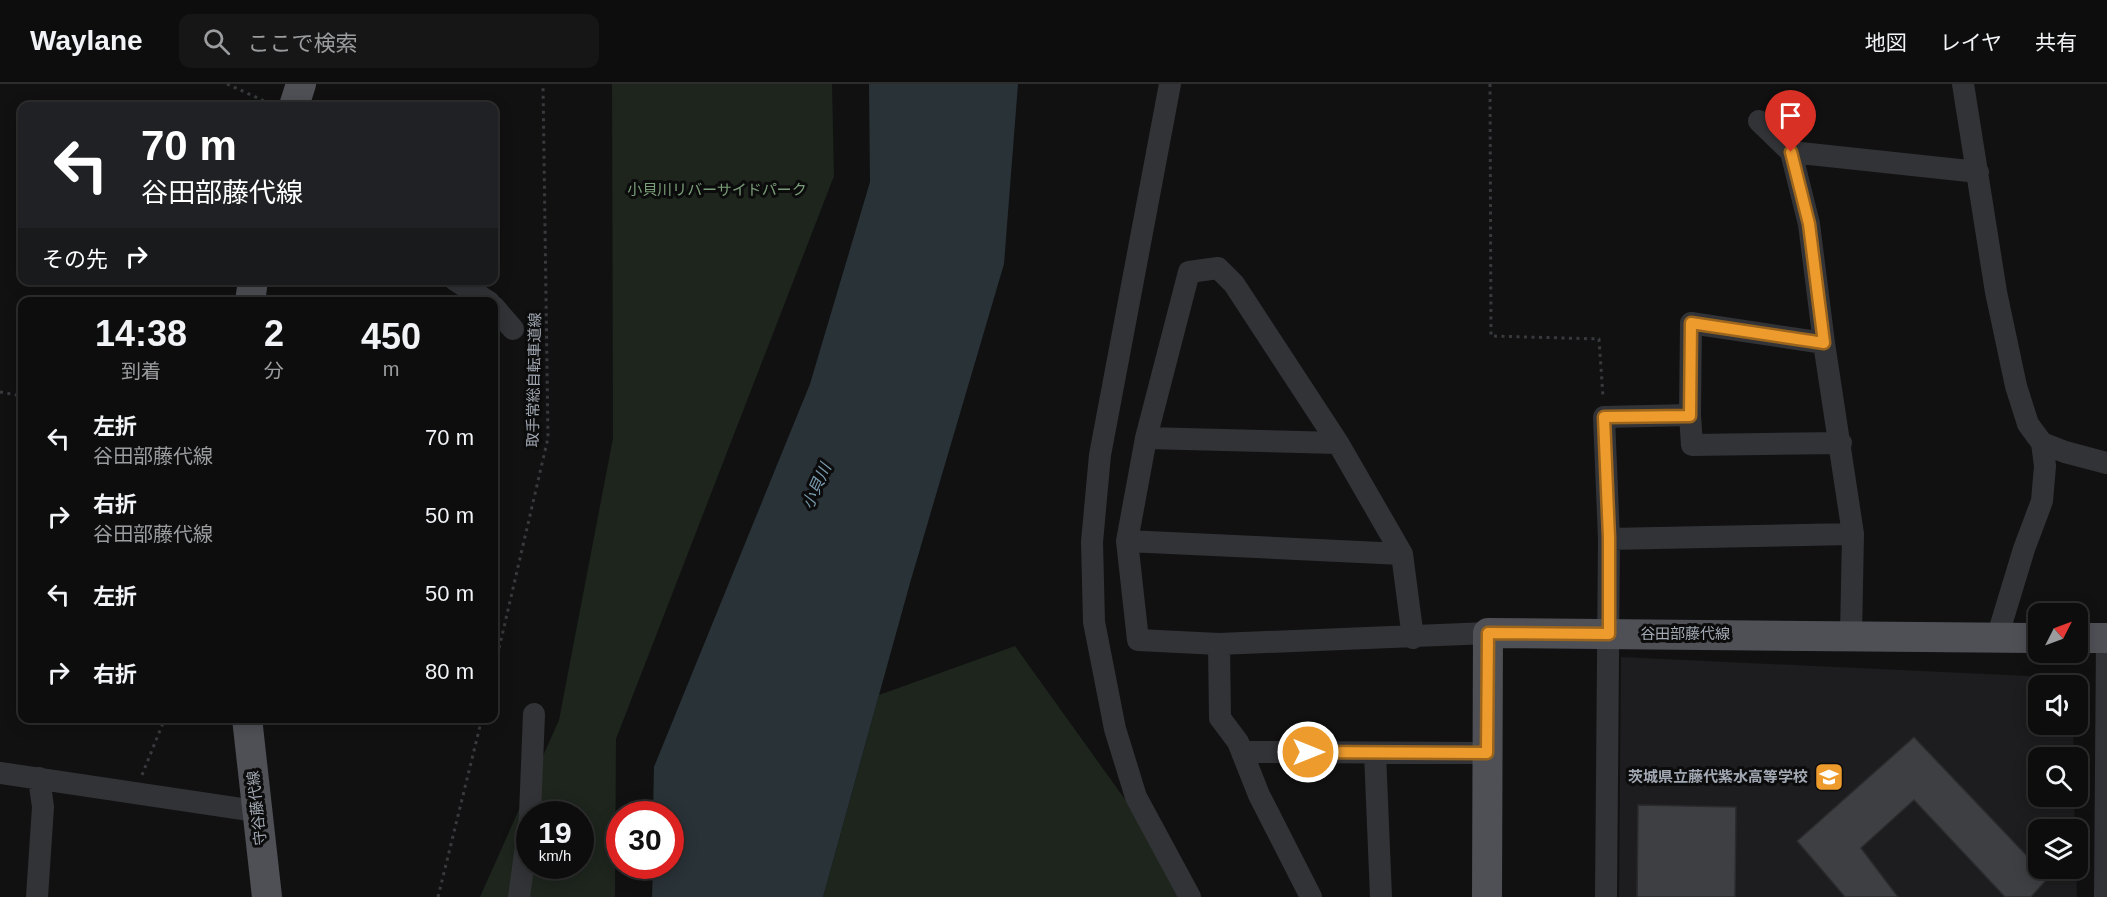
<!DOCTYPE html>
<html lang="ja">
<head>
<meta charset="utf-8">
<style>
	:root { --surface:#0d0d0e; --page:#161617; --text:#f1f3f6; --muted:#9a9c9e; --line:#2d2d2e }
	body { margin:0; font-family:Helvetica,"Noto Sans JP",sans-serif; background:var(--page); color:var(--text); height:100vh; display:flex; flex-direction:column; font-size:22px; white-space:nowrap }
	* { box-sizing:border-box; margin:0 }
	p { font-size:20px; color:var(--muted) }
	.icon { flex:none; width:33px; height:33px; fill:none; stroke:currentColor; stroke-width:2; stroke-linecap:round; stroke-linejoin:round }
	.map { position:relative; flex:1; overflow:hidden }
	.side { position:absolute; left:18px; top:213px; width:480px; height:426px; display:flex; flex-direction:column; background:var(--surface); border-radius:12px; box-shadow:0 3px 15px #0003,0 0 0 2px var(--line) }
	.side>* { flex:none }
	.banner { position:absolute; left:18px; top:18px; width:480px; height:183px; border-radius:12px; box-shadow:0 3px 15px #0003,0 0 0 2px var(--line); background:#202124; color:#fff; overflow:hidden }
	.needle { width:39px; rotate:48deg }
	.fabs { position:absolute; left:2028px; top:519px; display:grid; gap:12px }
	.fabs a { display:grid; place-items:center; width:60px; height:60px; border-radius:12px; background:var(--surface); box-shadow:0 3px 15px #0003,0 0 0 2px var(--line); font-size:30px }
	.speed { position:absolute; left:516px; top:717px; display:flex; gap:12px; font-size:30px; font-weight:700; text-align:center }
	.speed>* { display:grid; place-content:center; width:78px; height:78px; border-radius:50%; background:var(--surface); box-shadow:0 3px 15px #0003,0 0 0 2px var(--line); line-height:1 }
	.speed small { font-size:15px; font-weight:400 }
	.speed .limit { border:9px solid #d22; background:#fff; color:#111 }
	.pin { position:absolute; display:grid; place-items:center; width:51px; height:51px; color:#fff; margin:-62px -26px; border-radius:50% 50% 50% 0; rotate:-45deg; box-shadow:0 0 6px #0007 }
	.pin .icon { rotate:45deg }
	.me { position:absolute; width:66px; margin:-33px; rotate:90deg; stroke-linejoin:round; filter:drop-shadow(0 0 4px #0008) }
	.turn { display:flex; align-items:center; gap:21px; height:126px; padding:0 24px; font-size:27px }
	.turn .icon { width:78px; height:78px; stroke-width:2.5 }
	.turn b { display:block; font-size:42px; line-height:51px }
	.then { display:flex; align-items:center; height:57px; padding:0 24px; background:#0003; gap:12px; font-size:22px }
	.eta { display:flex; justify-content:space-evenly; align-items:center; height:102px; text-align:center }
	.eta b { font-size:36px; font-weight:700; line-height:42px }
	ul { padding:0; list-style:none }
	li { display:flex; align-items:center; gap:18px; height:78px; padding:0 24px }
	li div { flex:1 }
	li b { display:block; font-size:22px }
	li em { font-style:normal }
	header { display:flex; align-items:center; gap:36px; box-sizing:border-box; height:84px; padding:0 30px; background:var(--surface); border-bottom:2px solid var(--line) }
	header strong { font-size:28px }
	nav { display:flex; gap:33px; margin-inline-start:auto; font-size:21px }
	.search { width:420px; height:54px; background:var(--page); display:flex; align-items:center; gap:15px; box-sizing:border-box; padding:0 21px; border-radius:12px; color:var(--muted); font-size:22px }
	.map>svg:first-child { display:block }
</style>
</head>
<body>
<header>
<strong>Waylane</strong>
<div class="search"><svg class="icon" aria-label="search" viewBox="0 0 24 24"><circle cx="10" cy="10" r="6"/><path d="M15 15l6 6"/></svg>ここで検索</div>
<nav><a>地図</a><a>レイヤ</a><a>共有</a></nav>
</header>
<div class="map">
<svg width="2107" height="813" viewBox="0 0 2107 813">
	<rect width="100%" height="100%" fill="#111112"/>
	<path fill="#1d1d1f" d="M1621,573L2072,594V601L2038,602V640L2073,641L2074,673L2038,674V712L2074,713L2075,745L2038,746V784L2076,785L2077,813H1619Z"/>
	<path fill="#1d251d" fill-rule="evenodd" d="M612,0H832L834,92L616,655L615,813H480L559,636L613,354ZM530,730H580V782H530Z
		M1015,562L1195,813H823L879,611Z"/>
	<path fill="#293237" d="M869,0H1018L1004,180L910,499L823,813H652L653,782H670V730H653L654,683L810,300L870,98Z"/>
	<path fill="#3d3f42" stroke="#2b2b2e" stroke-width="1.5" d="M1914,653L2048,794L2031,813H2005L1914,716L1861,764L1898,813H1845L1797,757Z
		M1638,721L1736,723L1735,813H1637Z"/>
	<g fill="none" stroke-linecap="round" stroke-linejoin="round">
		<path stroke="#383a3e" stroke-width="3" stroke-dasharray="3 4.5" stroke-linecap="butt" d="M227,0L271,20
			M1490,0L1491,252L1599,255L1603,313
			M0,308L22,312
			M494,586L548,354L543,0
			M142,691L165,634
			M438,813L482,634"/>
		<path stroke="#323337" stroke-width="22" d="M1170,0L1100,371L1092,458L1094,538L1115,645L1136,713L1190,813
			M1963,0L1996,208L2016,302L2028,340L2042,359L2045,382L2042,417L2024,465L1997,554
			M1759,37L1791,68L1978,88
			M1791,68L1809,140L1824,259
			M455,196L489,218
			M494,223L513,245
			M1690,331L1692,361L1841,359
			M1146,354L1338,359
			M2042,359L2065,368L2107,379
			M1609,455L1853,450
			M1127,457L1402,470
			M1219,560L1138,556L1127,457L1146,354L1189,188L1218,184L1234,200L1338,359L1402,470L1413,554
			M1242,668L1487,669
			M1375,669L1381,813
			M0,689L256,727
			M530,730L534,630
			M37,813L43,723L39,694
			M519,813L530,733
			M1311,813L1259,711L1238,658L1220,634L1219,560L1488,549
			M1606,813L1609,455L1604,333L1690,331L1691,239L1824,259L1853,450L1851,551
			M2105,813L2107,554"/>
		<path stroke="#4e5056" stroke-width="30" d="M294,22L301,0
			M250,218L253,196
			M2078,554H2107
			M247,634L267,813
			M1487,813L1488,549L2038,554"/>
	</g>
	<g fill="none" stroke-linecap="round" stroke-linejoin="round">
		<g stroke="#9b651d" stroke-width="15">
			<path id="route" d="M1308,668L1487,669L1488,549L1609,550V454L1604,333L1690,332L1691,239L1824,259L1809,140L1791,68"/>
		</g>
		<use href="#route" stroke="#ee9b2d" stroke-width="10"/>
	</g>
	<defs>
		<g id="school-square" transform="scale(1.5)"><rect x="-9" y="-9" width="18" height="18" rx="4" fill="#ee9b2d" stroke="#0c0c0d"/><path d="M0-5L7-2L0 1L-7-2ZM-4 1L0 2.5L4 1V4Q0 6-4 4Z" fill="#fff"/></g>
	</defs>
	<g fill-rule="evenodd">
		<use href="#school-square" x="1829" y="693"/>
	</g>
	<g text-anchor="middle" stroke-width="6" stroke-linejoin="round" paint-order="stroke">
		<g font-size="15" fill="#7a9e79" stroke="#0c0c0d">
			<text x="717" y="111">小貝川リバーサイドパーク</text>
		</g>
		<g font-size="15" fill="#a2a9b3" stroke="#0c0c0d">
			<text transform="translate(534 296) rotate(-89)" y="5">取手常総自転車道線</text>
			<text x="1685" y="555">谷田部藤代線</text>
			<text transform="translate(257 724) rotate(-96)" y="5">守谷藤代線</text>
		</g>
		<g font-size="15" font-weight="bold" fill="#a2a9b3" stroke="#0c0c0d" text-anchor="end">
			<text x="1808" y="698">茨城県立藤代紫水高等学校</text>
		</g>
		<g font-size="16" font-style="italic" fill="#799aae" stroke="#0c0c0d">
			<text transform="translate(816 402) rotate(-66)" y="6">小貝川</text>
		</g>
	</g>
</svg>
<div class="fabs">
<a><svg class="needle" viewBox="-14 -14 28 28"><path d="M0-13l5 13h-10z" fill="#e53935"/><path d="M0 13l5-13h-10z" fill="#9a9c9e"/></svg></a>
<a><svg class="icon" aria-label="sound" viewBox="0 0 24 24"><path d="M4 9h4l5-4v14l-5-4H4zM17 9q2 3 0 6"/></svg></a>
<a><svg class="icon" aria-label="search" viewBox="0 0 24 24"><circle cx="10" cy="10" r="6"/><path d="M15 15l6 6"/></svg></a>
<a><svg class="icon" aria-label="layers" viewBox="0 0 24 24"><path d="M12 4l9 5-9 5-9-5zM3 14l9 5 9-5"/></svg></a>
</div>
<div class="speed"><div>19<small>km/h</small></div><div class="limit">30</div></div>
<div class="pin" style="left:1791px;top:68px;background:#d93025"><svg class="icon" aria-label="arrive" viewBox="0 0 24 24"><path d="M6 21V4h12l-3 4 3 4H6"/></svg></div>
<svg class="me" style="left:1308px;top:668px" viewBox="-20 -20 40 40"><circle r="17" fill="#ee9b2d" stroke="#fff" stroke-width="3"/><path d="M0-11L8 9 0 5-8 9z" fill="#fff"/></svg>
<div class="banner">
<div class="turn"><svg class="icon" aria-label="left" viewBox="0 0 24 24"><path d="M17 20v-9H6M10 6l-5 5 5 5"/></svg><div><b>70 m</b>谷田部藤代線</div></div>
<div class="then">その先<svg class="icon" aria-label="right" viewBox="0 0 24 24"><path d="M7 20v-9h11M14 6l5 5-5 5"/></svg></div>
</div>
<section class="side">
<div class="eta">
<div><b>14:38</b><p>到着</p></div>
<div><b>2</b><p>分</p></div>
<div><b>450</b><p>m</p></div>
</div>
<ul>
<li><svg class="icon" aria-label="left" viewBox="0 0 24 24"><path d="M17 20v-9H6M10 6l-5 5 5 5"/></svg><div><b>左折</b><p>谷田部藤代線</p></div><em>70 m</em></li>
<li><svg class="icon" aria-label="right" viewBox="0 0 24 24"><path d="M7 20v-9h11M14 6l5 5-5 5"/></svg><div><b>右折</b><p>谷田部藤代線</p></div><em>50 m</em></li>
<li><svg class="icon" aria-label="left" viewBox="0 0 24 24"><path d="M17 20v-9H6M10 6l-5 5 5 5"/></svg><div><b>左折</b></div><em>50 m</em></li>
<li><svg class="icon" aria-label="right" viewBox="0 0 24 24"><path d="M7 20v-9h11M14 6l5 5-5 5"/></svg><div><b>右折</b></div><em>80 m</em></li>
</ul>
</section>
</div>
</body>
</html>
